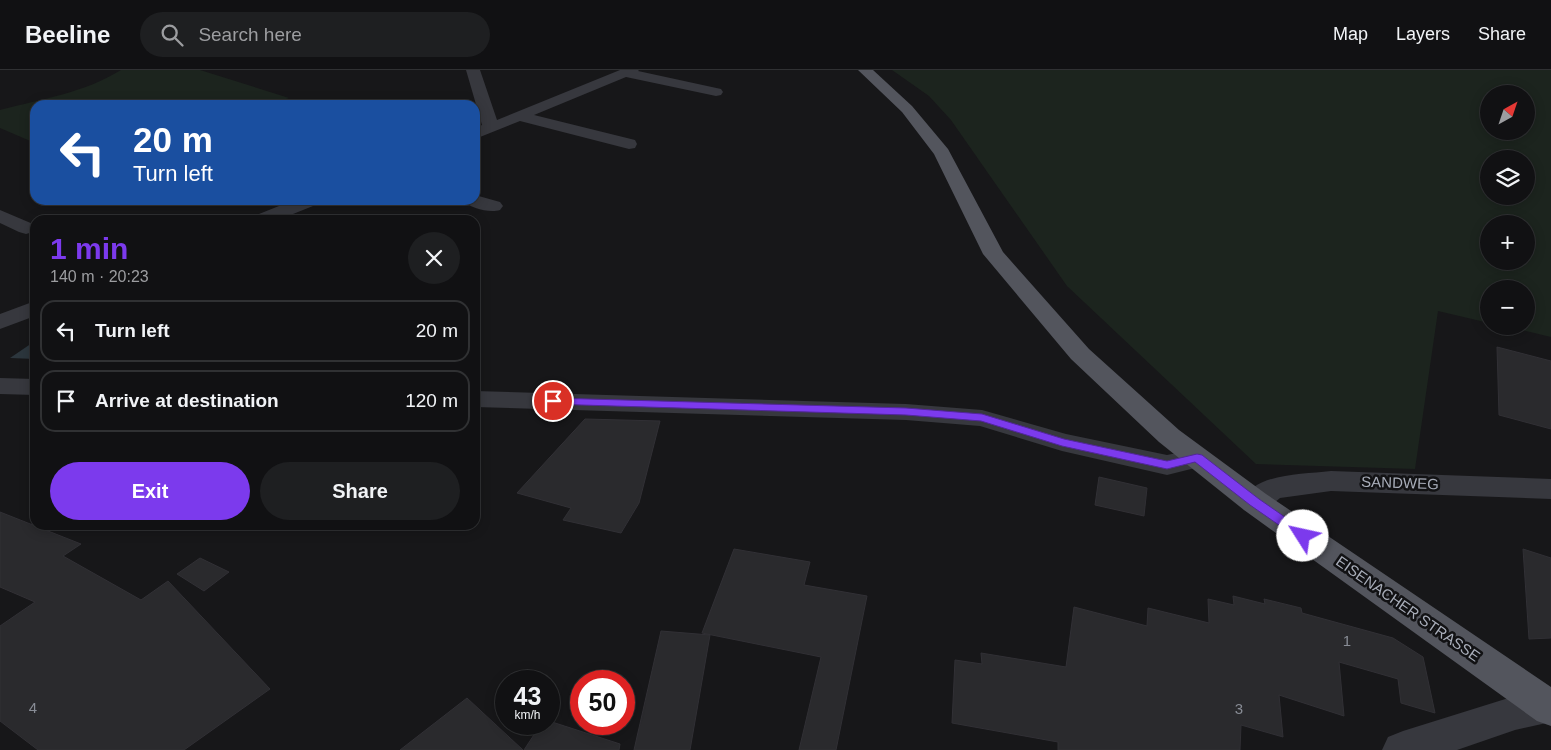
<!DOCTYPE html>
<html lang="en">
<head>
<meta charset="utf-8">
<style>
	:root { --surface:#111113; --page:#1e1f21; --text:#f1f3f6; --muted:#9c9da0; --line:#303133; --accent:#7c3aed }
	body { margin:0; font-family:Arial,sans-serif; background:var(--page); color:var(--text); height:100vh; display:flex; flex-direction:column; font-size:19px; white-space:nowrap }
	* { box-sizing:border-box; margin:0 }
	p { font-size:16px; color:var(--muted) }
	.icon { flex:none; width:28px; height:28px; fill:none; stroke:currentColor; stroke-width:2; stroke-linecap:round; stroke-linejoin:round }
	.map { position:relative; flex:1; overflow:hidden }
	.side { position:absolute; left:30px; top:145px; width:450px; height:315px; display:flex; flex-direction:column; background:var(--surface); border-radius:15px; box-shadow:0 2px 12px #0003,0 0 0 1px var(--line) }
	.side>* { flex:none }
	.top-card { position:absolute; left:30px; top:30px; width:450px; height:105px; border-radius:15px; box-shadow:0 2px 12px #0003,0 0 0 1px var(--line); background:#1a4fa0; color:#fff; overflow:hidden }
	.needle { width:32px; rotate:40deg }
	.fabs { position:absolute; left:1480px; top:15px; display:grid; gap:10px }
	.fabs a { display:grid; place-items:center; width:55px; height:55px; border-radius:50%; background:var(--surface); box-shadow:0 2px 12px #0003,0 0 0 1px var(--line); font-size:25px }
	.speed { position:absolute; left:495px; top:600px; display:flex; gap:10px; font-size:25px; font-weight:700; text-align:center }
	.speed>* { display:grid; place-content:center; width:65px; height:65px; border-radius:50%; background:var(--surface); box-shadow:0 2px 12px #0003,0 0 0 1px var(--line); line-height:1 }
	.speed small { font-size:12px; font-weight:400 }
	.speed .limit { border:8px solid #d22; background:#fff; color:#111 }
	.pin { position:absolute; display:grid; place-items:center; width:42px; height:42px; color:#fff; margin:-21px; border:2px solid #fff; border-radius:50%; box-shadow:0 1px 5px #0007 }
	.me { position:absolute; width:55px; margin:-28px; rotate:305deg; stroke-linejoin:round; filter:drop-shadow(0 0 4px #0008) }
	.turn { display:flex; align-items:center; gap:18px; height:105px; padding:0 20px; font-size:22px }
	.turn .icon { width:65px; height:65px; stroke-width:2.5 }
	.turn b { display:block; font-size:35px; line-height:42px }
	.round { display:grid; place-items:center; flex:none; width:52px; height:52px; border-radius:26px; background:var(--page) }
	.overview { display:flex; align-items:center; justify-content:space-between; height:85px; padding:0 20px }
	h1 { font-size:30px; font-weight:700; line-height:38px; color:var(--accent) }
	.cta { display:flex; gap:10px; margin-top:auto; padding:10px 20px }
	.cta a { flex:1; height:58px; border-radius:30px; background:var(--accent); color:#fff; font-size:20px; font-weight:700; line-height:58px; text-align:center }
	.cta a+a { background:var(--page); color:var(--text) }
	ul { padding:0; list-style:none }
	li { display:flex; align-items:center; gap:15px; height:62px; margin:0 10px 8px; padding:0 10px; border:2px solid var(--line); border-radius:15px }
	li div { flex:1 }
	li b { display:block; font-size:19px }
	li em { font-style:normal }
	header { display:flex; align-items:center; gap:30px; box-sizing:border-box; height:70px; padding:0 25px; background:var(--surface); border-bottom:1px solid var(--line) }
	header strong { font-size:24px }
	nav { display:flex; gap:28px; margin-inline-start:auto; font-size:18px }
	.search { width:350px; height:45px; background:var(--page); display:flex; align-items:center; gap:12px; box-sizing:border-box; padding:0 18px; border-radius:28px; color:var(--muted); font-size:19px }
	.map>svg:first-child { display:block }
</style>
</head>
<body>
<header>
<strong>Beeline</strong>
<div class="search"><svg class="icon" aria-label="search" viewBox="0 0 24 24"><circle cx="10" cy="10" r="6"/><path d="M15 15l6 6"/></svg>Search here</div>
<nav><a>Map</a><a>Layers</a><a>Share</a></nav>
</header>
<div class="map">
<svg width="1551" height="680" viewBox="0 0 1551 680">
	<rect width="100%" height="100%" fill="#171719"/>
	<path fill="#1c241e" fill-rule="evenodd" d="M121,0H200L289,28L268,35H35V73L0,58V40C42,29 84,23 121,0Z
		M892,0H1551V267L1505,256H1526V219H1489V253L1438,241L1415,399L1256,394L1067,216L951,50L929,26ZM1489,24H1526V61H1489ZM1489,89H1526V126H1489ZM1489,154H1526V191H1489Z"/>
	<path fill="#2c363d" d="M35,271V289L10,288Z"/>
	<path fill="#2a2a2d" stroke="#313035" d="M1497,277L1551,291V359L1499,345Z
		M585,349L660,351L639,433L621,463L563,450L571,438L517,423Z
		M1099,407L1147,418L1144,446L1095,435Z
		M0,442L81,474L63,486L141,530L168,511L270,619L184,680H38L0,651V556L35,532L0,517Z
		M734,479L810,492L804,515L867,526L836,680H799L821,587L702,563Z
		M1523,479L1551,488V568L1529,569Z
		M200,488L229,502L204,521L177,504Z
		M1233,526L1265,534L1264,529L1301,538L1302,543L1393,568L1423,587L1435,643L1401,633L1398,609L1339,592L1344,646L1279,625L1283,667L1241,655L1240,680H1058V672L952,653L955,590L982,594L981,583L1066,597L1074,537L1147,556L1148,538L1209,553L1208,529L1234,535Z
		M661,561L710,565L690,680H634Z
		M467,628L523,680H400Z
		M549,651L620,674L619,680H524L541,654H549Z"/>
	<g fill="none" stroke-linecap="round" stroke-linejoin="round">
		<path fill="#37383e" fill-rule="evenodd" d="M466,0H480L497,50L620,0H639L638,1L721,19L723,22L721,25L716,26L626,7L534,45L635,70L637,74L635,78L629,79L520,51L475,69V58L482,55Z
			M475,125L500,132L503,136L500,140C490,143 470,139 463,130H475Z
			M294,130H321L318,134L278,150H251L254,146Z
			M0,140L33,154L35,160L33,162L26,164L19,162L0,153Z
			M35,231V246L0,259V244Z
			M0,308L35,309V325L0,324Z
			M475,321L906,334L982,340L1066,364L1167,385L1197,379L1207,381L1212,388L1207,395L1167,405L1062,381L980,356L906,350L475,337Z
			M1331,401L1551,409V429L1331,421L1280,428L1266,440L1255,443L1244,440L1239,432C1258,402 1300,405 1331,401Z
			M1547,619L1551,620V652L1515,660L1457,680H1382L1388,667L1403,661L1515,626Z"/>
		<path fill="#53555d" fill-rule="evenodd" d="M858,0H873L912,36L948,79L1003,182L1089,279L1179,360L1266,424L1551,617V656L1537,651L1244,440L1159,372L1071,289L983,184L934,84L902,42Z"/>
	</g>
	<path fill="#7c3aed" stroke="#51269a" d="M553,328L906,338L982,344L1064,369L1167,391L1197,384L1202,385L1259,429L1308,463L1310,466L1308,469H1299L1250,435L1195,392L1167,399L1062,376L981,351L906,345L549,334L548,331L549,329Z"/>
	<g text-anchor="middle" stroke-width="5" stroke-linejoin="round" paint-order="stroke">
		<g font-size="15" fill="#a8adb9" stroke="#121214">
			<text transform="translate(1400 413) rotate(2)" y="5">SANDWEG</text>
			<text transform="translate(1408 539) rotate(35)" y="5">EISENACHER STRASSE</text>
		</g>
		<g font-size="15" fill="#888c95">
			<text x="1347" y="576">1</text>
			<text x="33" y="643">4</text>
			<text x="1239" y="644">3</text>
		</g>
	</g>
</svg>
<div class="fabs">
<a><svg class="needle" viewBox="-14 -14 28 28"><path d="M0-13l5 13h-10z" fill="#e53935"/><path d="M0 13l5-13h-10z" fill="#9c9da0"/></svg></a>
<a><svg class="icon" aria-label="layers" viewBox="0 0 24 24"><path d="M12 4l9 5-9 5-9-5zM3 14l9 5 9-5"/></svg></a>
<a>+</a>
<a>−</a>
</div>
<div class="speed"><div>43<small>km/h</small></div><div class="limit">50</div></div>
<div class="pin" style="left:553px;top:331px;background:#d93025"><svg class="icon" aria-label="arrive" viewBox="0 0 24 24"><path d="M6 21V4h12l-3 4 3 4H6"/></svg></div>
<svg class="me" style="left:1303px;top:466px" viewBox="-20 -20 40 40"><circle r="19" fill="#fff"/><path d="M0-13L10 11 0 6-10 11z" fill="#7c3aed"/></svg>
<div class="top-card">
<div class="turn"><svg class="icon" aria-label="left" viewBox="0 0 24 24"><path d="M17 20v-9H6M10 6l-5 5 5 5"/></svg><div><b>20 m</b>Turn left</div></div>
</div>
<section class="side">
<div class="overview"><div><h1>1 min</h1><p>140 m · 20:23</p></div><a class="round"><svg class="icon" aria-label="close" viewBox="0 0 24 24"><path d="M6 6l12 12M18 6L6 18"/></svg></a></div>
<ul>
<li><svg class="icon" aria-label="left" viewBox="0 0 24 24"><path d="M17 20v-9H6M10 6l-5 5 5 5"/></svg><div><b>Turn left</b></div><em>20 m</em></li>
<li><svg class="icon" aria-label="arrive" viewBox="0 0 24 24"><path d="M6 21V4h12l-3 4 3 4H6"/></svg><div><b>Arrive at destination</b></div><em>120 m</em></li>
</ul>
<div class="cta"><a>Exit</a><a>Share</a></div>
</section>
</div>
</body>
</html>
